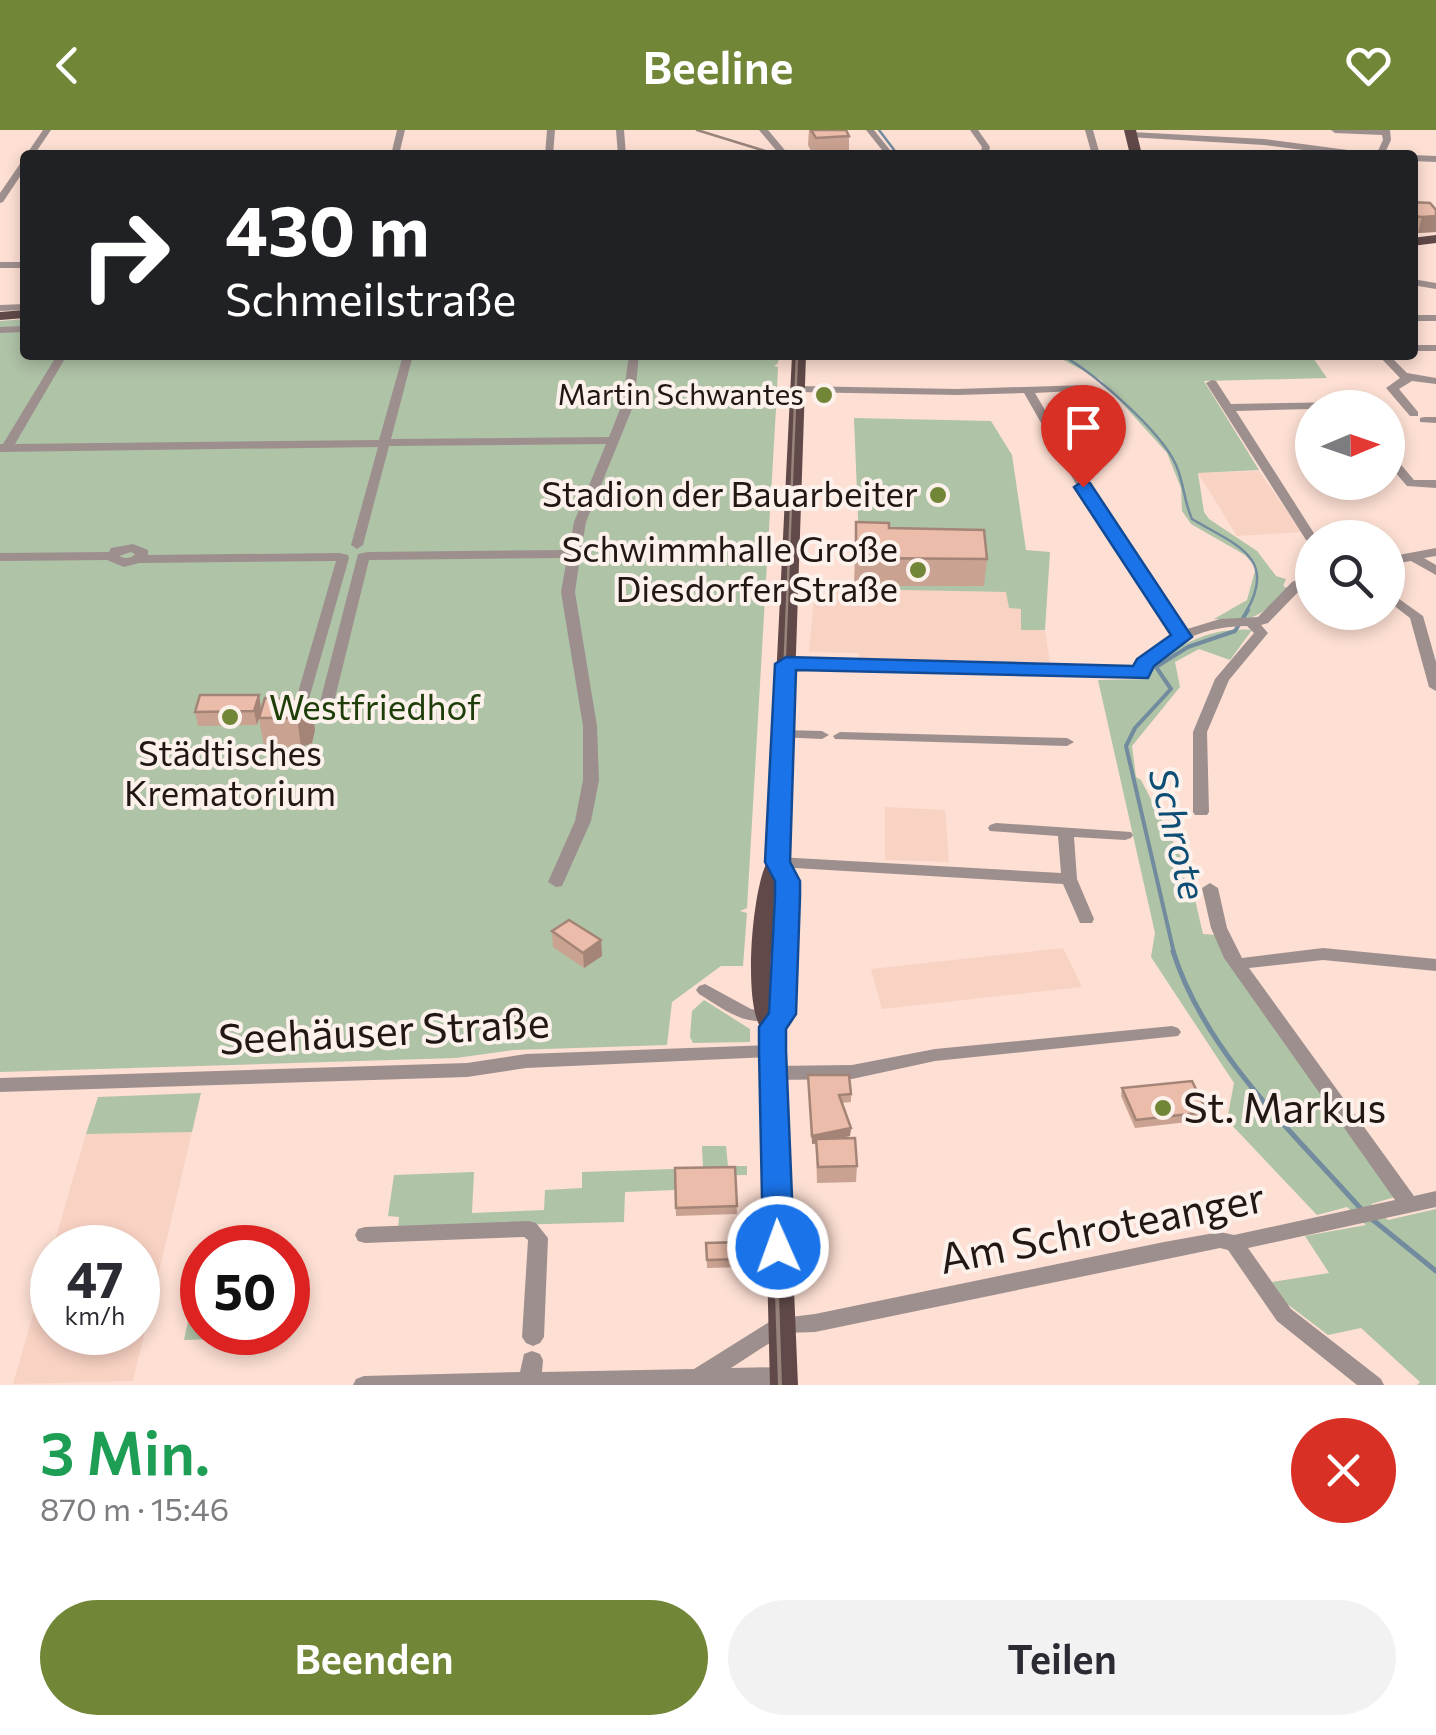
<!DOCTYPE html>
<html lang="de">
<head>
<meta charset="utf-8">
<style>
	:root { --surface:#fff; --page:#f2f2f3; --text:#2b2b33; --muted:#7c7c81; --accent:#728637 }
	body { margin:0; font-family:Commissioner,sans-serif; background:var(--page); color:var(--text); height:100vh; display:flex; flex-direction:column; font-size:38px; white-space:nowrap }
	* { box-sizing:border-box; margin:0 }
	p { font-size:32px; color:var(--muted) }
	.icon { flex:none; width:55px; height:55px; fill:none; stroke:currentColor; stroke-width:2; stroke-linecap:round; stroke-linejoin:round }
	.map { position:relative; height:1255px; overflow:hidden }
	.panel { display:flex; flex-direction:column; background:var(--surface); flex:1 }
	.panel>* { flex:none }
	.guide { position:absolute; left:20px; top:20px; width:1398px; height:210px; border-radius:10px; box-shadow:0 5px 15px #0003; background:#202124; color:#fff; overflow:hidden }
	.needle { width:65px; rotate:88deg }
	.tools { position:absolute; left:1295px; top:260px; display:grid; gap:20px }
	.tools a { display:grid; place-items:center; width:110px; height:110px; border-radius:50%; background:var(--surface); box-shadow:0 5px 15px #0003; font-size:50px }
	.speed { position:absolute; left:30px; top:1095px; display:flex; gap:20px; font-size:50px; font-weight:700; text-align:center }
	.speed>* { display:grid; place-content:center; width:130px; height:130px; border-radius:50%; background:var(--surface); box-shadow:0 5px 15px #0003; line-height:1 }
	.speed small { font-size:25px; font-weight:400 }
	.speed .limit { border:15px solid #d22; background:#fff; color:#111 }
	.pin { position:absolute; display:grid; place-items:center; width:85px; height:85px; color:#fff; margin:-102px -42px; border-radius:50% 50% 50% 0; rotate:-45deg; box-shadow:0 0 10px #0007 }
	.pin .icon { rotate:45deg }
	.me { position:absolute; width:110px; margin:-55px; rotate:358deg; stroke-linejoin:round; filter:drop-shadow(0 0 8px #0008) }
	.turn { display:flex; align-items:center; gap:35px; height:210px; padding:0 40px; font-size:45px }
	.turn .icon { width:130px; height:130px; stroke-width:2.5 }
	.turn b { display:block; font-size:70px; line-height:85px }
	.round { display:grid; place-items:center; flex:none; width:105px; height:105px; border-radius:52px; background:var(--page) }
	.head { display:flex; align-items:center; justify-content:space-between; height:170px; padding:0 40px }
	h1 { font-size:60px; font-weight:600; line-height:75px; color:#1e9e55 }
	.primary-button { display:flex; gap:20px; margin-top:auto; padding:20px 40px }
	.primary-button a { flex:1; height:115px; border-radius:60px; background:var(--accent); color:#fff; font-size:40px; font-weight:600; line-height:115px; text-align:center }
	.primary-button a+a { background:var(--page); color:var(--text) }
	header { display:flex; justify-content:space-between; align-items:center; height:130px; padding:0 40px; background:var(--accent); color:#fff; font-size:45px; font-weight:600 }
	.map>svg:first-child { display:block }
</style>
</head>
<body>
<header><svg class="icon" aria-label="back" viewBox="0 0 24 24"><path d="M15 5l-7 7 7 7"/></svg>Beeline<svg class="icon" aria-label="heart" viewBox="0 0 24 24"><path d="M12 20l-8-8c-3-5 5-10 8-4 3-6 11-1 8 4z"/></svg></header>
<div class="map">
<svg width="1436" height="1255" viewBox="0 0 1436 1255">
	<rect width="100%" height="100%" fill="#fddfd3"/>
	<path fill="#f8d2c3" d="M1259,341L1301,402L1237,406L1198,343Z
		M833,458L1007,462L1009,478L1021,479V499L1045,500L1050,533L859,528L858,523L809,522L814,466H833Z
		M885,677L945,680L949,732L885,730Z
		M1063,818L1082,857L882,879L871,839Z
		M192,1002L133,1251L13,1254L52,1119V1202H138V1118L53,1117L86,1004Z"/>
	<path fill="#afc3a7" d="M25,189V225H779L778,233L774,236L778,237L777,261L747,778L740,781L747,783L743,836H721L672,872L667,915L514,920L456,928L0,942V191Z
		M1054,225H1311L1327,248L1204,251L1259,340L1198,343L1204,382L1209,389L1257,421L1276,446L1286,449L1283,456L1287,458C1259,488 1255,492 1214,489L1247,470L1256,437L1245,425L1191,394L1182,381L1181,358L1167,323L1101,250Z
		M854,288L991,291L1012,325L1026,420L1050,422L1045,500H1021V479L1009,478L1006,462L854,459L859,411Z
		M1252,500L1230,530L1199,519L1175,532L1180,557L1132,616L1136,647L1141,650L1182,729L1186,764L1194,765L1203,804L1217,805L1395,1067L1371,1074L1388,1090L1436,1079V1255H1417L1420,1252L1361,1198L1328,1205L1286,1173L1272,1152L1329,1143L1305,1106L1366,1095L1347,1077L1317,1085L1227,990L1234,953L1151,827L1155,803L1098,550L1149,549L1152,534C1185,512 1213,497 1252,500Z
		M704,870L750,899V912L693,913L690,907L692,881Z
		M201,963L192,1002L86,1004L98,967Z
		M702,1016H726L728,1036H747V1045L676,1046L675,1060L625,1062L624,1092L398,1098L399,1087L388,1086L394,1045L474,1042L472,1083L544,1080L545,1060L582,1058V1042L703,1038Z
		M202,1126V1202L281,1203L280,1207L184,1210Z"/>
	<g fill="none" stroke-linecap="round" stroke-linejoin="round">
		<path stroke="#738b9e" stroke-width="2.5" d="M879,0L898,25
			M1062,225C1095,244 1161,301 1176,335C1184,353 1184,372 1192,389C1233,414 1279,426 1246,482"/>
		<path stroke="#738b9e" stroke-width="4" d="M1174,823L1126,616L1135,598L1171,559L1156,537L1188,517L1235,501L1248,480"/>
		<path stroke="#738b9e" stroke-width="5" d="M1173,821C1205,923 1293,1002 1362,1080
			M1373,1090L1436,1141"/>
		<path fill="#9d8f8e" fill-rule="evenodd" d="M43,0H51L34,25H26Z
			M397,0H405L399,25H391Z
			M547,0H555L553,25H545Z
			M616,0H624L626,25H618Z
			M759,0H768L789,25H780Z
			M866,0H874L894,25H886Z
			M970,0H978L990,17L988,25H980L982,17Z
			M1085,0H1093L1100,25H1092Z
			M1331,0H1390L1391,10L1384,25H1376L1383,10L1382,5L1335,3Z
			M1131,2L1264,9L1363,22L1367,25H1343L1264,15L1128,7V3Z
			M1412,25L1436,26V32L1412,31Z
			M25,30V39L3,72L0,73V63L22,31Z
			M0,132H25V138H0Z
			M1412,149L1436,153V159L1412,155Z
			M25,174V180L0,181V175Z
			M1412,185H1436V191H1412Z
			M25,196V202L0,203V197Z
			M1412,215H1436V221H1412Z
			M57,225H67L15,314L379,310L403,225H413L391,309L609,307L622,274L629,225H639L634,274L586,392L581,421L584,424L580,427L575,462L597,596L599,650L591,691L562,756L556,757L548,752L575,691L583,650V596L561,462L567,428L369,430L334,572L327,576L320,572L358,424L368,422L569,420L574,392L606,314L389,316L363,415L357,419L351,415L378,317L0,322V314H3Z
			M1378,225H1389L1407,243L1436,248V254L1412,251L1399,259L1418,282V286H1410L1386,258L1400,248Z
			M1212,250L1216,251L1231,274L1347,272L1353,275L1351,278L1236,281L1317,408H1312V414L1306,410L1206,253Z
			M1087,255L1093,258L1091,260L1035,263L1108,389L1184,500L1220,489L1258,487L1292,452L1312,443V452L1302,458L1268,493L1261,495L1268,503L1229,550L1207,602L1209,682L1207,685H1195L1193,682V602L1215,549L1254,503L1247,496C1209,496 1166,510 1146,546L1141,547L786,538L779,534L786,530L1136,539L1147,524L1174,505L1096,389L1024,263L957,265L797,262L791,259L797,256L957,259Z
			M1424,287H1436V293L1420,292V288Z
			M1388,323L1392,324L1414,350H1436V358L1407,356L1388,334Z
			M133,414L148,420V425L339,423L348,425L349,428L309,569H299L297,566L336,431L139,433L124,437L107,430L0,431V423L109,422L111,418ZM131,422L135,424C131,429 125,429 119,426Z
			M1436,418V426L1424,428L1436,435V445L1411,431L1388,435V427Z
			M1388,461L1423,486L1436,532V561L1429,557L1410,488L1388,471Z
			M783,600L822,601L829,605L822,609L778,607L776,604L778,601Z
			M840,602L1067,608L1074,612L1067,616L835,609L833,606Z
			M996,693L1131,702L1133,705L1131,708L1125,710L1074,707L1077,749L1094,789L1092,793H1080L1063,754L778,737L770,732L778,727L1061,743L1058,706L990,701L988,698L990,695Z
			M1210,753L1218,758L1227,798L1242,828L1323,818L1436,829V841L1323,830L1249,838L1414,1066L1436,1061V1077L1248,1118L1291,1179L1381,1249L1384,1255H1357L1277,1191L1228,1120L1220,1118L815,1202L785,1203L731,1238L783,1237L791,1240L794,1246L791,1252L783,1255H353L356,1249L364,1246L520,1242L524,1224L532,1221L540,1224L543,1230L542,1242L694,1239L774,1189L815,1184L1164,1112L1220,1102L1234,1105L1395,1070L1224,828L1211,798L1202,758Z
			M705,854L751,879L771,882L774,886L771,890C743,896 722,878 699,864L696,860L699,856Z
			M1172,896L1178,898L1181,902L1178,906L935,931L852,949L773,950L767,948L764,943L767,938L773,936L852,935L935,919Z
			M772,915L778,916L781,921L778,926L772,927L526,938L467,947L0,962V948L467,933L526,924Z
			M529,1091L536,1093L548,1108L544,1207L540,1213L533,1216L526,1213L522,1207L528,1110L524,1107L365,1113L358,1111L355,1105L358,1099L365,1097Z"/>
		<path fill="#604948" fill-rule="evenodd" d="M1124,0H1136L1142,25H1130Z
			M1436,105V113L1412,116V108Z
			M25,180V188L0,190V182Z
			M792,225H806L789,732L798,751L795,884L785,898L784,921L798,1255H770L761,898C743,872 752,761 767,732Z"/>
		<path stroke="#99847c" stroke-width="2.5" d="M697,0L778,25
			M773,823L797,225"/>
		<path stroke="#99847c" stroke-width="4" d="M773,821L769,921L780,1255"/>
	</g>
	<path fill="#c9a291" d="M809,0H846L849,6V25H813L808,15Z
		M1412,72L1436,80V102L1412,103Z
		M856,392L889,398L987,429L984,456H854Z
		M259,565L261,579L265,568L315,600L312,613L301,617H264L259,589L257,595L198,596L195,582Z
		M552,801L601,810L602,826L584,838L553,817Z
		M808,945L851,964V972L841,973L851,998L850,1006L839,1008L857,1036L856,1052L817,1053L816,1014H812Z
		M1122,958L1207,982L1205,990L1135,998L1121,966Z
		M735,1037L737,1084L676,1086L675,1038Z
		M744,1112L745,1137L707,1138L706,1113Z"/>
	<path fill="#a48476" d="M1436,86V102L1418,103L1422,87Z
		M259,565L261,579L257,595L254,581Z
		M311,571L315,600L312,613L301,617L297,588Z
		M601,810L602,826L584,838L583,823Z
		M851,998L850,1006L812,1014V1006Z"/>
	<path fill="#eabca9" stroke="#a48476" stroke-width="2.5" d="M811,0H846L849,6L816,8Z
		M1412,72L1430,73L1436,80V86L1422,87L1412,86Z
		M856,392L889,393V398L984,400L987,429L856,428Z
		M200,565H259L254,581L195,582Z
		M265,568L311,571L308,584L297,588H259Z
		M569,790L601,810L583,823L552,801Z
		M808,945H849L851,964L839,965L851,998L812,1006Z
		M1192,951L1207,982L1136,990L1122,958Z
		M855,1008L857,1036L818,1037L816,1009Z
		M735,1037L737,1076L676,1078L675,1038Z
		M744,1112L745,1129L707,1130L706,1113Z"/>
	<path fill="#1a73e8" stroke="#114b97" stroke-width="2.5" d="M1083,351L1090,353L1192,507L1154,536L1148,548L796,540L790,732L800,751V766L796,884L786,899V921L794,1117L789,1125L778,1129L768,1125L763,1117L759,921V897L769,883L775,766V751L765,732L775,534L786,527L1133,536L1137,529L1171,505L1074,357Z"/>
	<g fill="#728637" stroke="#fdf1ec" stroke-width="4">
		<circle cx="824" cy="265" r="10"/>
		<circle cx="938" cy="365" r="10"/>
		<circle cx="918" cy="440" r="10"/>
		<circle cx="230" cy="587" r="10"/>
		<circle cx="1163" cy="978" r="10"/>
	</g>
	<g text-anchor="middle" stroke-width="8" stroke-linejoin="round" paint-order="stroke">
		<g font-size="30" fill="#221813" stroke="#fdf1ec" text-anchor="end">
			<text x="804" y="275">Martin Schwantes</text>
		</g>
		<g font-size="35" fill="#221813" stroke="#fdf1ec" text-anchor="end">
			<text x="918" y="377">Stadion der Bauarbeiter</text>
			<text x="898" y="432">Schwimmhalle Große<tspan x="898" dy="40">Diesdorfer Straße</tspan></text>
			<text x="230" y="636" text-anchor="middle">Städtisches<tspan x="230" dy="40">Krematorium</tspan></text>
		</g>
		<g font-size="35" fill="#1d3e08" stroke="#fdf1ec">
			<text x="375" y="590">Westfriedhof</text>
		</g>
		<g font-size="38" font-style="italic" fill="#0d4e75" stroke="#fdf1ec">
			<text transform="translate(1177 704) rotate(76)" y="13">Schrote</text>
		</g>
		<g font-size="42" fill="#221813" stroke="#fdf1ec">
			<text transform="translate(384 901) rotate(-3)" y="15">Seehäuser Straße</text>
			<text transform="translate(1102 1098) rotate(-11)" y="15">Am Schroteanger</text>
		</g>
		<g font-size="42" fill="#221813" stroke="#fdf1ec" text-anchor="start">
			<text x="1183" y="993">St. Markus</text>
		</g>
	</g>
</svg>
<div class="tools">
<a><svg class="needle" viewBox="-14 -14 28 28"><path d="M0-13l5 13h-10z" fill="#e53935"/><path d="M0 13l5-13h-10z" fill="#7c7c81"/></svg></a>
<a><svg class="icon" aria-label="search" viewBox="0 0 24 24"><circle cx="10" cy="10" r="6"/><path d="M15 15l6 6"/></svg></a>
</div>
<div class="speed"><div>47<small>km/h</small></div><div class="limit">50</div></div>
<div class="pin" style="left:1083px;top:357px;background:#d93025"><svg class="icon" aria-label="arrive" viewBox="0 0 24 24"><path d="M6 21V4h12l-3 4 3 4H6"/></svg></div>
<svg class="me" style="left:778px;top:1117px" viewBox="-20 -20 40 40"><circle r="17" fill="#1a73e8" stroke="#fff" stroke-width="3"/><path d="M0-11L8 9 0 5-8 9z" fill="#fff"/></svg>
<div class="guide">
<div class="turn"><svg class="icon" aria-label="right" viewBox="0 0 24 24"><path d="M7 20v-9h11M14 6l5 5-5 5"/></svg><div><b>430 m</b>Schmeilstraße</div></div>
</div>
</div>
<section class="panel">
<div class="head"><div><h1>3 Min.</h1><p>870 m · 15:46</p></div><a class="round" style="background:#d93025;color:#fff"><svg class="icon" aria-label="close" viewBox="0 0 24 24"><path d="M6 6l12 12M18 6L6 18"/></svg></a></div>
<div class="primary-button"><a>Beenden</a><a>Teilen</a></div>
</section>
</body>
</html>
